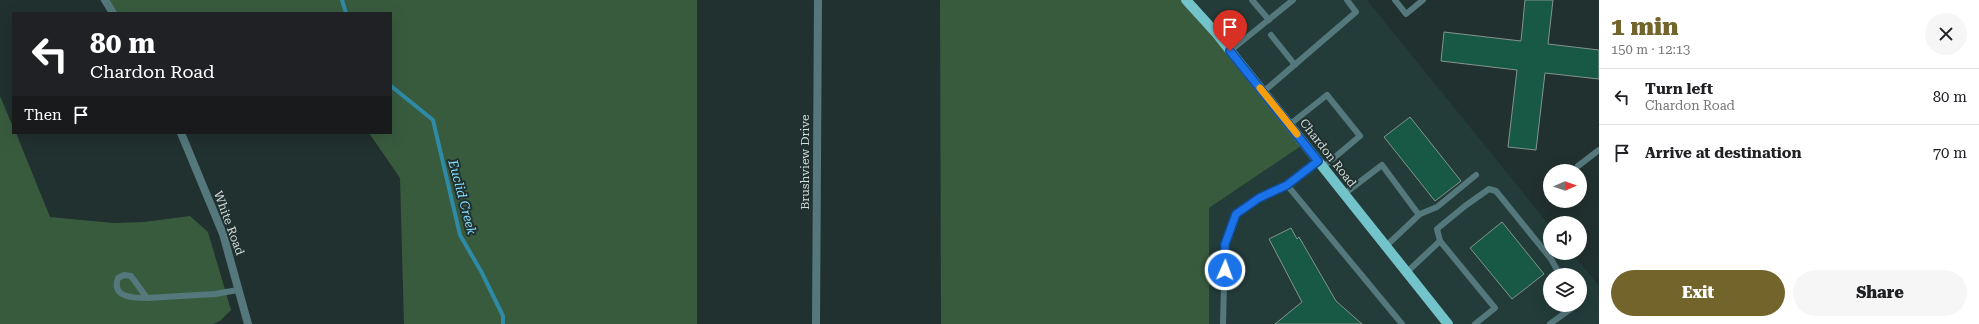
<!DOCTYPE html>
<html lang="en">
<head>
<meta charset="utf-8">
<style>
	:root { --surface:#fff; --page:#f6f6f6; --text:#202124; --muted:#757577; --line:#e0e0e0; --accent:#72642b }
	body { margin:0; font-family:"Roboto Serif",serif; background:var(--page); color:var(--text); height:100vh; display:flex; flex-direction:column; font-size:15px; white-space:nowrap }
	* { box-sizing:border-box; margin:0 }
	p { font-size:13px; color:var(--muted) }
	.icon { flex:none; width:22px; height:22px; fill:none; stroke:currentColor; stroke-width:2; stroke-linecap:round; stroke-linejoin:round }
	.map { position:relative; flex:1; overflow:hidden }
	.panel { display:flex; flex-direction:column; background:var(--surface); width:380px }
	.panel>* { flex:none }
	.banner { position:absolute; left:12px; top:12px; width:380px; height:122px; border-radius:0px; box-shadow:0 4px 16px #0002; background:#202124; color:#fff; overflow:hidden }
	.needle { width:26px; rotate:88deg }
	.buttons { position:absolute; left:1543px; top:164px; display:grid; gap:8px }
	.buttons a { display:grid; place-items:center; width:44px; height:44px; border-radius:50%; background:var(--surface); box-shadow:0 4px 16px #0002; font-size:20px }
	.pin { position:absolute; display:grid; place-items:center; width:34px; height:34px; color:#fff; margin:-41px -17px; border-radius:50% 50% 50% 0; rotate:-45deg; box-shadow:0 0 4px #0007 }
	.pin .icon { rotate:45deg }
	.me { position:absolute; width:44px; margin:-22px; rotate:2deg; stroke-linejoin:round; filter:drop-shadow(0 0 3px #0008) }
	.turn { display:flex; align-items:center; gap:14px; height:84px; padding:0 12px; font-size:18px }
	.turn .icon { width:52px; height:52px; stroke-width:2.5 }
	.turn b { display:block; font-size:28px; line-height:34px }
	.then { display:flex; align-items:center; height:38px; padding:0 12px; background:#0003; gap:8px; font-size:15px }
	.round { display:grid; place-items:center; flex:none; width:42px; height:42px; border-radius:21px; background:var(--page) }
	.overview { display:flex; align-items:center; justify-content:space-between; height:68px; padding:0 12px }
	h1 { font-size:24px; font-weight:800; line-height:30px; color:var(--accent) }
	.action { display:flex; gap:8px; margin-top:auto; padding:8px 12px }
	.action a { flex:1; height:46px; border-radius:24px; background:var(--accent); color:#fff; font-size:16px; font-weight:800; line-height:46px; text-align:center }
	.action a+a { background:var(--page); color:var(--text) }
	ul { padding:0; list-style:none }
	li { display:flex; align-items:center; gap:12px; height:56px; padding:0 12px; border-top:1px solid var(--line) }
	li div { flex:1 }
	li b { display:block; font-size:15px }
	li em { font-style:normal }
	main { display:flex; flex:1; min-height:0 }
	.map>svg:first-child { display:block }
</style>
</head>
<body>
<main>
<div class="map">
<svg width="1599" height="324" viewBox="0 0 1599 324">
	<rect width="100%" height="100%" fill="#21312f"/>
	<path fill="#233c39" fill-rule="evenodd" d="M1186,0H1367L1550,226V253H1572L1599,286V324H1209V208L1304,144ZM1550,275H1580V305H1550Z"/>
	<path fill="#385b3e" d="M105,0H697V324H404L400,178L369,133H391V13H113Z
		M940,0H1186L1304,144L1209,208V324H941Z
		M0,96L13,127V133H16L50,217L114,223L144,222L190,216L208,232L231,310L220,321L213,324H0Z"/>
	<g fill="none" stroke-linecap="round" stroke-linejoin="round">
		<path stroke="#2f8aa6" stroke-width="4" d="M342,0L346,13
			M391,86L433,120L460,235L482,273L503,316V324"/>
	</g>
	<path fill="#175944" stroke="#84948d" d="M1525,0H1553L1548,44L1599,50V79L1545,73L1536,150L1508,147L1517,70L1441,61L1444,32L1521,41Z
		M1410,117L1461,181L1435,201L1384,137Z
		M1502,222L1544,274L1512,299L1470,248Z
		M1291,228L1297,239L1299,237L1336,301L1362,324H1275L1302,302L1269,239Z"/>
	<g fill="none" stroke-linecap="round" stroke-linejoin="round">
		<path stroke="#54787c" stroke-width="6" d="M1252,0L1269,20
			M1395,0L1406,14L1423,0
			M1271,35L1295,65
			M1230,51L1293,0
			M1263,92L1356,12L1347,0
			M1289,125L1327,95L1360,136L1323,167
			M1578,166L1599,150
			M1287,185L1402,324
			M1344,194L1382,165L1419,215
			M1386,246L1420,214L1437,207L1476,175
			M1407,272L1440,241
			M147,298C134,298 111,298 118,278L124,275L131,276L147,298L215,294L238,290
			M1223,324L1225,244L1237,214L1259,198L1287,185L1318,161
			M1475,324L1495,308L1440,241L1437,229L1465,206L1489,189L1496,191L1551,259L1560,275
			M1550,324L1576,305"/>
		<path stroke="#54787c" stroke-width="8" d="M816,324L818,0"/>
		<path stroke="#54787c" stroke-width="8" d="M105,0L113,13
			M181,133L223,234L248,324"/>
		<path stroke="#73c3cb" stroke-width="10" d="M1186,0L1216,33L1448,324"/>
	</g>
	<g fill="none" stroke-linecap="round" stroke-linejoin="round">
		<g stroke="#114b97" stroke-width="10">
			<path id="route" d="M1225,270V244L1236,214L1259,198L1287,185L1318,161L1230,51"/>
		</g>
		<use href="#route" stroke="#1a73e8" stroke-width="7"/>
		<path stroke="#f59e0b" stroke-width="7" d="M1260,88L1297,134"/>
	</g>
	<g text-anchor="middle" stroke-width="4" stroke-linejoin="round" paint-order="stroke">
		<g font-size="12" fill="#d2dcda" stroke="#21312f">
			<text transform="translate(1328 153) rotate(52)" y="4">Chardon Road</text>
			<text transform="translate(805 162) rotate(-90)" y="4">Brushview Drive</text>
			<text transform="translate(229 223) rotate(70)" y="4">White Road</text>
		</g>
		<g font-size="13" font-style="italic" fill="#81defd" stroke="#21312f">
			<text transform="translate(463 197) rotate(75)" y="5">Euclid Creek</text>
		</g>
	</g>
</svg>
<div class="buttons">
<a><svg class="needle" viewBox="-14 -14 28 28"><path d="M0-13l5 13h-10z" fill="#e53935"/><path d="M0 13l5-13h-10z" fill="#757577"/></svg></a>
<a><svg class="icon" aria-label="sound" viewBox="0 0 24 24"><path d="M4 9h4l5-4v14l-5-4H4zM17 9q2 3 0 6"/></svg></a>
<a><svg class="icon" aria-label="layers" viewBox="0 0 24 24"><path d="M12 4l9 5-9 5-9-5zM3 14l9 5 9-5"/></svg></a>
</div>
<div class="pin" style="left:1230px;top:51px;background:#d93025"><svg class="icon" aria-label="arrive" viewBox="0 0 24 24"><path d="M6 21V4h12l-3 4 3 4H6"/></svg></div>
<svg class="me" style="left:1225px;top:270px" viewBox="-20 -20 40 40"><circle r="17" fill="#1a73e8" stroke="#fff" stroke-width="3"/><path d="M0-11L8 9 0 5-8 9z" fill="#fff"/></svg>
<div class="banner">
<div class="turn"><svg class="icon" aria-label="left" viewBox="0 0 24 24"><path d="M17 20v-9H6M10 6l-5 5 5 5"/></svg><div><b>80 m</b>Chardon Road</div></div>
<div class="then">Then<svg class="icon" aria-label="arrive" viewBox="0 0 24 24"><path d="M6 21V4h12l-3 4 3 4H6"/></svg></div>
</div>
</div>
<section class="panel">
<div class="overview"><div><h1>1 min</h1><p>150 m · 12:13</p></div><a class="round"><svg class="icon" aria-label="close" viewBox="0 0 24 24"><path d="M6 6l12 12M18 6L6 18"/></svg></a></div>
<ul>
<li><svg class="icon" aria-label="left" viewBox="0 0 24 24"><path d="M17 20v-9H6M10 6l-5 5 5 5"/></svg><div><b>Turn left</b><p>Chardon Road</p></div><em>80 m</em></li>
<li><svg class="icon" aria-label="arrive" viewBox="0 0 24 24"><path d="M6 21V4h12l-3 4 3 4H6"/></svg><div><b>Arrive at destination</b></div><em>70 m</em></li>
</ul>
<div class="action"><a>Exit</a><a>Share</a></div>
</section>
</main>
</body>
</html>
